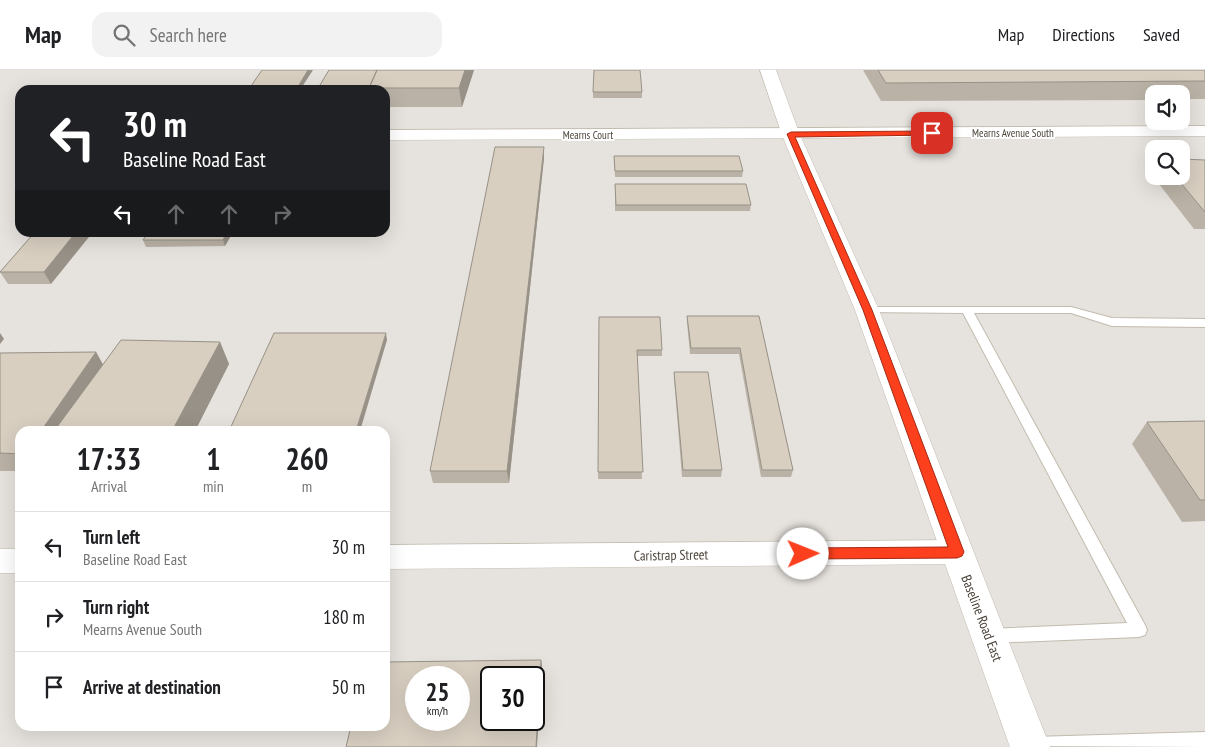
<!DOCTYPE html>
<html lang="en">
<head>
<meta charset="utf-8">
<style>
	:root { --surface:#fff; --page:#f2f2f2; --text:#202124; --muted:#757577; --line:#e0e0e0 }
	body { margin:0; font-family:"PT Sans Narrow",sans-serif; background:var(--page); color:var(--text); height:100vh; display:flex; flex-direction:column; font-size:19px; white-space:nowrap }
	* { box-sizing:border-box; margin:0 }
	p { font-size:16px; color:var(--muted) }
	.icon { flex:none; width:28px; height:28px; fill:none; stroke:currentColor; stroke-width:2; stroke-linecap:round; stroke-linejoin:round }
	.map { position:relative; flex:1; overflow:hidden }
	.sheet { position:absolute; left:15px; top:356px; width:375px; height:305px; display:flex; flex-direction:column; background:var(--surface); border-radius:15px; box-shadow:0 5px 20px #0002 }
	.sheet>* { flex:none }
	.guide { position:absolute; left:15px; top:15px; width:375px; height:152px; border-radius:15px; box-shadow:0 5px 20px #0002; background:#202124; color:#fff; overflow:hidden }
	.buttons { position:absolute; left:1145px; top:15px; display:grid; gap:10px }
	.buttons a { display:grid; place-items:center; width:45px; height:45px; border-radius:10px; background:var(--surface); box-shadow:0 5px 20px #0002; font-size:25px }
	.speed { position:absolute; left:405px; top:596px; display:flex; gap:10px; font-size:25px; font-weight:700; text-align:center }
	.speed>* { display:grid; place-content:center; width:65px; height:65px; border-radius:50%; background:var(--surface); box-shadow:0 5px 20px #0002; line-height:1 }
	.speed small { font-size:12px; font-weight:400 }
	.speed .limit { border:2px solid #111; border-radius:8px; background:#fff; color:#111 }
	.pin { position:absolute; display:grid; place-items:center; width:42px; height:42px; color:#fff; margin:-21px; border-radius:10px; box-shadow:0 2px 8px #0006 }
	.me { position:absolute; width:55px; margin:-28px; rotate:89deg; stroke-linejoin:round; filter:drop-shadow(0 0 4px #0008) }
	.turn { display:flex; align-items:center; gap:18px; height:105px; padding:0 25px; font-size:22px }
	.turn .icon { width:65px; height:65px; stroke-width:2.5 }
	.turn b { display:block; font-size:35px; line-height:42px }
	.lanes { display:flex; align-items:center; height:48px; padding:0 25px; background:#0003; justify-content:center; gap:25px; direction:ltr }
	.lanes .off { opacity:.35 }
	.eta { display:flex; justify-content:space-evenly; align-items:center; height:85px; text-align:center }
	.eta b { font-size:30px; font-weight:700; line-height:35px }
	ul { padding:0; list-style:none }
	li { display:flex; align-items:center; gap:15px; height:70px; padding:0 25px; border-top:1px solid var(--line) }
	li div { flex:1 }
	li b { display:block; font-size:19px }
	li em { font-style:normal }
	header { display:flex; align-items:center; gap:30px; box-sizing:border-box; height:70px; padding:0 25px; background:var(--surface); border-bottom:1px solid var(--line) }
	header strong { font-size:24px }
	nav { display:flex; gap:28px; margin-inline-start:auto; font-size:18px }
	.search { width:350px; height:45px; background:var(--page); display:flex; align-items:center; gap:12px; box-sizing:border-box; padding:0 18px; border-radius:15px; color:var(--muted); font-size:19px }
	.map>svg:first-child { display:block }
</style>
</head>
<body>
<header>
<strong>Map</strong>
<div class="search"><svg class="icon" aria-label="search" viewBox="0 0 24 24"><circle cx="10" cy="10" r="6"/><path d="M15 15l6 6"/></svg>Search here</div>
<nav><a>Map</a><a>Directions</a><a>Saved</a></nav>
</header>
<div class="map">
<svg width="1205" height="677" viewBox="0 0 1205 677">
	<rect width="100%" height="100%" fill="#f6f3ec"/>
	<path fill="#e6e2dd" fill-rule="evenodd" d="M0,0H1205V677H0ZM20,20H385V162H20ZM1154,24H1181V51H1154ZM1154,79H1181V106H1154ZM20,361H385V656H20ZM416,608H459V650H416ZM491,608H534V650H491Z"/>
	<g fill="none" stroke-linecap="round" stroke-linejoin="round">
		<g stroke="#c2bbae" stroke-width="2">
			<path id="service" d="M867,237H1071L1112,248L1205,249V257L1112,256L1071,243H974L1145,555L1147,560L1145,565L1139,567L990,573L984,571L982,566L984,561L990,559L1127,553L963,243L863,242L862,240Z
				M1205,662V677L1023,676L1026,670L1032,667Z"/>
		</g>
		<g stroke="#c2bbae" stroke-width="1">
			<path id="minor" d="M1205,56V66L385,70V60Z
				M957,470L967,474L971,482L967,490L957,494L385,499V475Z
				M0,479H20V503H0Z"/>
		</g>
		<g stroke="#c2bbae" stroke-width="1">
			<path id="tertiary" d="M760,0H776L800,65L879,240L1050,677H1010L855,240L782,65Z"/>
		</g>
		<use href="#service" fill="#fff" fill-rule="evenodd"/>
		<use href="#minor" fill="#fff" fill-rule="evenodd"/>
		<use href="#tertiary" fill="#fff" fill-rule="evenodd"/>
	</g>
	<path fill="#bab2a6" d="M329,0H474L462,37H385V20H317Z
		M863,0H1205V29H1181V24H1154V30L881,31Z
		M593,22H642V28H593Z
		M614,86L743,101L742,107H615Z
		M544,88L509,413H433L430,401Z
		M1205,90V159H1194L1152,105L1154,102V106H1181Z
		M615,114L751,135L750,141H615Z
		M35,162L51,214H8L0,202Z
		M149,162H233L225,176L146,177L143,170Z
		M687,246H759L793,400L791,407H761L739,284H690L687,252Z
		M599,247L662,280V286H637L642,409H598Z
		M220,272L229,294L195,361H20V401H0V283L96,282L103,295Z
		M674,302L722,400L721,407H682L674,308Z
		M1205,351V451L1182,452L1132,374L1147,352Z"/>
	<path fill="#979187" d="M308,0H313L300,20H296Z
		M465,0H474L462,37L459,18Z
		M544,77V88L509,413L507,401Z
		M76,162H93L51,214L44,202Z
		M227,162H233L225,176L223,170Z
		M0,263L4,269L0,274Z
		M386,263L387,270L360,361H356Z
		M220,272L229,294L195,361H172Z
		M96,282L106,300L66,361H41Z
		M541,590L542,596L537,677H536Z"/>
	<path fill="#d8cfc1" stroke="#979187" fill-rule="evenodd" d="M262,0H308L296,20H245L246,19H249Z
		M329,0H377L369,18V20H317Z
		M377,0H465L459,18H369Z
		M594,0H640L642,22H593Z
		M878,0H1205V11L886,13Z
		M495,77H544L507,401H430Z
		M614,86H739L743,101H615Z
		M1181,89L1205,90V142L1175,106H1181Z
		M615,114H746L751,135H616Z
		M35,162H76L44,202H0Z
		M149,162H227L223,170H143Z
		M687,246H759L793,400H762L740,278H691Z
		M599,247H660L662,280H637L643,402H598Z
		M274,263H386L356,361H229Z
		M121,270L220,272L172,361H54Z
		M96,282L41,361H20V384L0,383V283Z
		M674,302H708L722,400H683Z
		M1205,351V430H1200L1147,352Z
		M541,590L536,677H346L351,656H385V592ZM416,608H459V650H416ZM491,608H534V650H491Z"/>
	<path fill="#fc3f1d" stroke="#a42913" d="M932,61L935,63L934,65L795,67L872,240L964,482L962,486L957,488L803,489L798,488L796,484L798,480L803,478L948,477L863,240L787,64L791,62Z"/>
	<g text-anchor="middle" stroke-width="4" stroke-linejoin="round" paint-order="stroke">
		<g font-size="11" fill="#4b4439" stroke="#fff">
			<text x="1013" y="67">Mearns Avenue South</text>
			<text x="588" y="69">Mearns Court</text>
		</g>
		<g font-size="14" fill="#4b4439" stroke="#fff">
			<text transform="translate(671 485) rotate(-1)" y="5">Caristrap Street</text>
			<text transform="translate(982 548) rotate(69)" y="5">Baseline Road East</text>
		</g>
	</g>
</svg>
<div class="buttons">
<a><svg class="icon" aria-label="sound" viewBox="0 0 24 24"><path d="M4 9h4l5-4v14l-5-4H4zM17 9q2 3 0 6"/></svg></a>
<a><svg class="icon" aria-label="search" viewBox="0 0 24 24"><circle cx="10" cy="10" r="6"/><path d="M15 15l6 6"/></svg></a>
</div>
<div class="speed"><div>25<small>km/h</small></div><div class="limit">30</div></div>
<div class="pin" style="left:932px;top:63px;background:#d93025"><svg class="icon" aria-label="arrive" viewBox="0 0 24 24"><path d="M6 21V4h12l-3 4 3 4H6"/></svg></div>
<svg class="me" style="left:803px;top:484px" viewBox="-20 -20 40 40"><circle r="19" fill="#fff"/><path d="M0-13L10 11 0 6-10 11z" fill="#fc3f1d"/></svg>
<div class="guide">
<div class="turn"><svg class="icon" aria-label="left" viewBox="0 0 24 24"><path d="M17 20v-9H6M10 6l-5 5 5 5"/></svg><div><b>30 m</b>Baseline Road East</div></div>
<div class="lanes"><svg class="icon" aria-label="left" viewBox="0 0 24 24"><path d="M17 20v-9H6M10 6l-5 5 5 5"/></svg><svg class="icon off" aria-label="ahead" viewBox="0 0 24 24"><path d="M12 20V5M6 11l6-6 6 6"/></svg><svg class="icon off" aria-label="ahead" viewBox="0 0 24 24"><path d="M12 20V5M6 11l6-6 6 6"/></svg><svg class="icon off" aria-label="right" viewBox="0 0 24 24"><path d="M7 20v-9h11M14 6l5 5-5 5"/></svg></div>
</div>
<section class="sheet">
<div class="eta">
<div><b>17:33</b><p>Arrival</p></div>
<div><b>1</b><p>min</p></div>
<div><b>260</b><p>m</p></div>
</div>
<ul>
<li><svg class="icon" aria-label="left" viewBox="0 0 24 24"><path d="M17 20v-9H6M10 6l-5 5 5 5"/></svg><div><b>Turn left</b><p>Baseline Road East</p></div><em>30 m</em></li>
<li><svg class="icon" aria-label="right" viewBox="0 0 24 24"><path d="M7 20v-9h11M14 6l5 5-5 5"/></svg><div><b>Turn right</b><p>Mearns Avenue South</p></div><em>180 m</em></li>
<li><svg class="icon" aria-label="arrive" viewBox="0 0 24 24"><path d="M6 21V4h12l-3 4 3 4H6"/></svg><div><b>Arrive at destination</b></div><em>50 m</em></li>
</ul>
</section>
</div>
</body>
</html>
